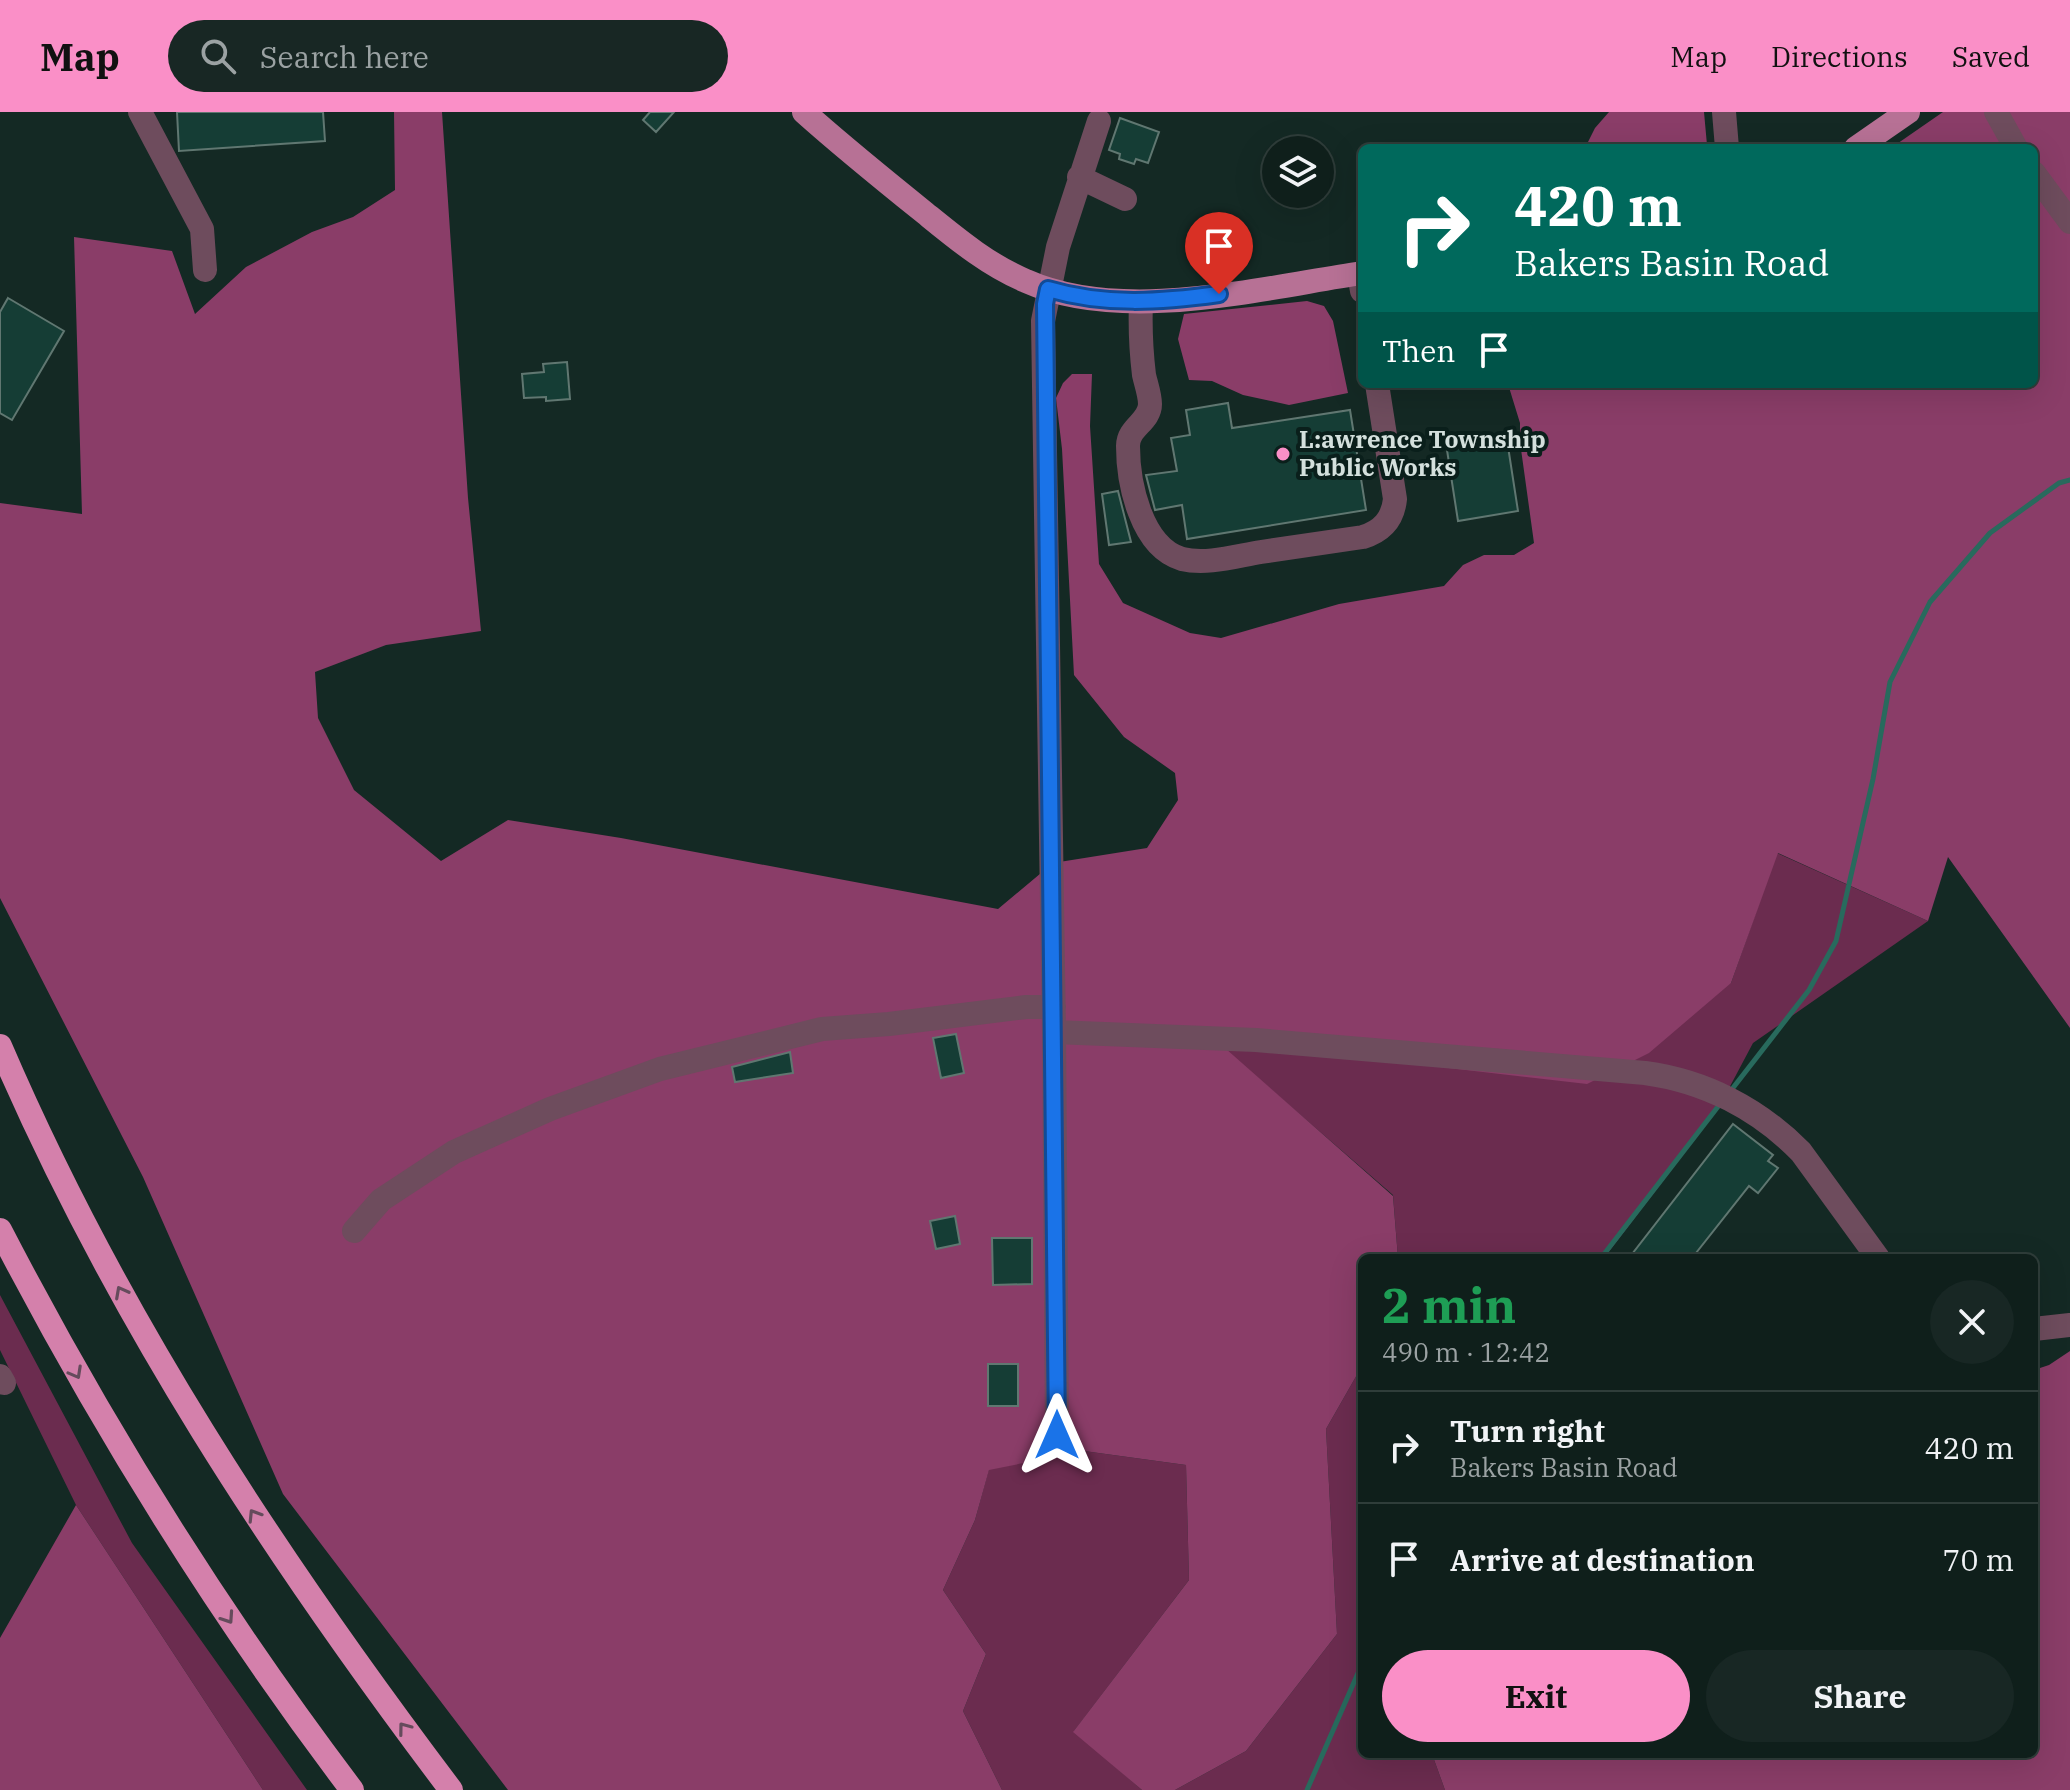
<!DOCTYPE html>
<html lang="en">
<head>
<meta charset="utf-8">
<style>
	:root { --surface:#0f1f1b; --page:#182724; --text:#f1f3f6; --muted:#9ba2a3; --line:#2f3d3a; --accent:#fa8fc7 }
	body { margin:0; font-family:"IBM Plex Serif",serif; background:var(--page); color:var(--text); height:100vh; display:flex; flex-direction:column; font-size:30px; white-space:nowrap }
	* { box-sizing:border-box; margin:0 }
	p { font-size:26px; color:var(--muted) }
	.icon { flex:none; width:44px; height:44px; fill:none; stroke:currentColor; stroke-width:2; stroke-linecap:round; stroke-linejoin:round }
	.map { position:relative; flex:1; overflow:hidden }
	.drawer { position:absolute; left:1358px; top:1142px; width:680px; height:504px; display:flex; flex-direction:column; background:var(--surface); border-radius:12px; box-shadow:0 8px 32px #0002,0 0 0 2px var(--line) }
	.drawer>* { flex:none }
	.guide { position:absolute; left:1358px; top:32px; width:680px; height:244px; border-radius:12px; box-shadow:0 8px 32px #0002,0 0 0 2px var(--line); background:#00695c; color:#fff; overflow:hidden }
	.controls { position:absolute; left:1262px; top:24px; display:grid; gap:16px }
	.controls a { display:grid; place-items:center; width:72px; height:72px; border-radius:50%; background:var(--surface); box-shadow:0 8px 32px #0002,0 0 0 2px var(--line); font-size:40px }
	.pin { position:absolute; display:grid; place-items:center; width:68px; height:68px; color:#fff; margin:-82px -34px; border-radius:50% 50% 50% 0; rotate:-45deg; box-shadow:0 0 8px #0007 }
	.pin .icon { rotate:45deg }
	.me { position:absolute; width:88px; margin:-44px; rotate:0deg; stroke-linejoin:round; filter:drop-shadow(0 0 6px #0008) }
	.turn { display:flex; align-items:center; gap:28px; height:168px; padding:0 24px; font-size:36px }
	.turn .icon { width:104px; height:104px; stroke-width:2.5 }
	.turn b { display:block; font-size:56px; line-height:68px }
	.then { display:flex; align-items:center; height:76px; padding:0 24px; background:#0003; gap:16px; font-size:30px }
	.round { display:grid; place-items:center; flex:none; width:84px; height:84px; border-radius:42px; background:var(--page) }
	.head { display:flex; align-items:center; justify-content:space-between; height:136px; padding:0 24px }
	h1 { font-size:48px; font-weight:700; line-height:60px; color:#1e9e55 }
	.cta { display:flex; gap:16px; margin-top:auto; padding:16px 24px }
	.cta a { flex:1; height:92px; border-radius:48px; background:var(--accent); color:#111; font-size:32px; font-weight:700; line-height:92px; text-align:center }
	.cta a+a { background:var(--page); color:var(--text) }
	ul { padding:0; list-style:none }
	li { display:flex; align-items:center; gap:24px; height:112px; padding:0 24px; border-top:2px solid var(--line) }
	li div { flex:1 }
	li b { display:block; font-size:30px }
	li em { font-style:normal }
	header { display:flex; align-items:center; gap:48px; box-sizing:border-box; height:112px; padding:0 40px; background:var(--accent); color:#111 }
	header strong { font-size:38px }
	nav { display:flex; gap:44px; margin-inline-start:auto; font-size:28px }
	.search { width:560px; height:72px; background:var(--page); display:flex; align-items:center; gap:20px; box-sizing:border-box; padding:0 28px; border-radius:44px; color:var(--muted); font-size:30px }
	.map>svg:first-child { display:block }
</style>
</head>
<body>
<header>
<strong>Map</strong>
<div class="search"><svg class="icon" aria-label="search" viewBox="0 0 24 24"><circle cx="10" cy="10" r="6"/><path d="M15 15l6 6"/></svg>Search here</div>
<nav><a>Map</a><a>Directions</a><a>Saved</a></nav>
</header>
<div class="map">
<svg width="2070" height="1678" viewBox="0 0 2070 1678">
	<rect width="100%" height="100%" fill="#142924"/>
	<path fill="#6b2c4f" d="M1777,741L1928,809L1753,931L1718,997L1604,1146H1398L1393,1083L1215,929L1731,871Z
		M0,1183L132,1431L307,1678H263L76,1393L0,1238Z
		M1362,1254V1642H1432L1445,1678H1175L1246,1639L1337,1522L1326,1317Z
		M1084,1339L1186,1353L1189,1468L1074,1619L1142,1678H1002L963,1599L986,1542L943,1478L975,1408L989,1357Z"/>
	<path fill="#8a3d68" d="M394,0H442L468,386L481,519L386,533L315,560L318,606L354,678L441,749L508,708L621,726L998,797L1053,751L1147,736L1178,688L1175,661L1124,625L1074,563L1062,337L1056,286L1063,271L1072,262H1092L1090,314L1099,452L1123,491L1190,521L1221,526L1339,492L1444,474L1463,453L1484,443H1514L1534,431L1520,330V311L1508,272H2034V36H1891L1943,0H2070V916L1948,745L1928,809L1778,741L1731,871L1649,941L1587,972L1217,929L1393,1084L1398,1146H1362V1254L1326,1317L1337,1522L1246,1639L1175,1678H1142L1073,1620L1189,1468L1186,1353L1084,1339L989,1358L975,1408L943,1478L986,1542L963,1599L1002,1678H508L283,1382L143,1065L0,786V391L82,402L74,125L172,139L195,202L246,155L312,120L353,105L395,78Z
		M1609,0H1704L1707,33L1704,36H1585L1595,16Z
		M1307,189L1324,194L1333,209L1348,281L1289,293L1243,283L1212,269L1189,268L1178,227L1184,202Z
		M2070,1239V1678H1445L1432,1642H2034V1258L2049,1253Z
		M76,1393L263,1678H0V1526Z"/>
	<g fill="none" stroke-linecap="round" stroke-linejoin="round">
		<path stroke="#286a5d" stroke-width="5" d="M1729,981L1809,878L1836,829L1873,667L1890,570L1930,490L1990,421L2059,371L2070,368
			M1601,1146L1720,992
			M1307,1678L1362,1552"/>
	</g>
	<path fill="#153d35" stroke="#607771" stroke-width="2" d="M177,0H323L325,29L179,39Z
		M650,0H674L656,20L643,8Z
		M1120,6L1159,20L1148,51L1136,47L1134,52L1119,47L1120,42L1109,38Z
		M8,186L64,219L12,308L0,301V200Z
		M567,250L570,287L546,289V285L524,286L522,262L544,260L543,252Z
		M1228,291L1232,316L1350,298L1366,398L1187,427L1182,393L1155,398L1146,363L1177,359L1171,326L1190,323L1186,298Z
		M1507,328L1518,399L1458,409L1447,338Z
		M1118,379L1131,430L1109,433L1102,382Z
		M956,922L964,961L941,966L933,926Z
		M790,940L793,961L735,970L732,955Z
		M1733,1012L1773,1043L1768,1049L1778,1056L1758,1081L1749,1074L1692,1146H1629Z
		M955,1104L960,1132L936,1137L930,1109Z
		M992,1126H1032V1172L993,1173Z
		M988,1252H1018V1294H988Z"/>
	<g fill="none" stroke-linecap="round" stroke-linejoin="round">
		<path stroke="#6e4c5d" stroke-width="24" d="M140,0L202,117L205,158
			M1724,0L1727,36
			M1996,0L2016,36
			M2034,61L2070,110
			M1079,65L1125,87
			M1359,162L1362,179
			M1141,190C1140,214 1141,238 1144,263C1146,272 1150,283 1150,292C1150,310 1128,315 1128,334C1128,371 1141,435 1182,447C1207,453 1236,444 1261,440C1295,435 1329,430 1363,425C1382,419 1393,407 1395,387L1377,272
			M1054,920L1256,928L1645,961C1705,969 1759,997 1801,1040L1878,1146
			M354,1119L381,1088L454,1040L550,997L660,957L822,917L889,912L1026,895H1054
			M2034,1217L2070,1213
			M0,1264L4,1271
			M1057,1323L1054,920L1043,209L1058,135L1099,9"/>
		<path stroke="#b77195" stroke-width="24" d="M804,0C843,35 884,68 925,101C957,127 988,153 1026,169C1122,212 1261,176 1362,161
			M1856,36L1908,0"/>
		<path stroke="#d480ab" stroke-width="24" d="M0,934C116,1204 275,1445 451,1678
			M0,1118C102,1315 218,1501 352,1678"/>
	</g>
	<defs><path id="oneway-chevron" d="M-2-3.5L2.5 0L-2 3.5" fill="none" stroke-width="1.6" stroke-linecap="round" stroke-linejoin="round" transform="scale(2)"/></defs>
	<g stroke="#654b5c">
		<use href="#oneway-chevron" transform="translate(121 1180) rotate(-118)"/>
		<use href="#oneway-chevron" transform="translate(76 1261) rotate(61)"/>
		<use href="#oneway-chevron" transform="translate(254 1403) rotate(-122)"/>
		<use href="#oneway-chevron" transform="translate(228 1506) rotate(56)"/>
		<use href="#oneway-chevron" transform="translate(404 1616) rotate(-127)"/>
	</g>
	<g fill="none" stroke-linecap="round" stroke-linejoin="round">
		<g stroke="#114b97" stroke-width="20">
			<path id="route" d="M1057,1323L1045,192L1048,177C1105,194 1161,190 1219,182"/>
		</g>
		<use href="#route" stroke="#1a73e8" stroke-width="14"/>
	</g>
	<circle fill="#fa8fc7" stroke="#0a1f1b" stroke-width="3" cx="1283" cy="342" r="8"/>
	<g text-anchor="middle" stroke-width="8" stroke-linejoin="round" paint-order="stroke">
		<g font-size="24" font-weight="bold" fill="#d4e0dd" stroke="#0a1f1b" text-anchor="start">
			<text x="1299" y="336">L:awrence Township<tspan x="1299" dy="28">Public Works</tspan></text>
		</g>
	</g>
</svg>
<div class="controls">
<a><svg class="icon" aria-label="layers" viewBox="0 0 24 24"><path d="M12 4l9 5-9 5-9-5zM3 14l9 5 9-5"/></svg></a>
</div>
<div class="pin" style="left:1219px;top:182px;background:#d93025"><svg class="icon" aria-label="arrive" viewBox="0 0 24 24"><path d="M6 21V4h12l-3 4 3 4H6"/></svg></div>
<svg class="me" style="left:1057px;top:1323px" viewBox="-20 -20 40 40"><path d="M0-17L14 15 0 8-14 15z" fill="#1a73e8" stroke="#fff" stroke-width="4"/></svg>
<div class="guide">
<div class="turn"><svg class="icon" aria-label="right" viewBox="0 0 24 24"><path d="M7 20v-9h11M14 6l5 5-5 5"/></svg><div><b>420 m</b>Bakers Basin Road</div></div>
<div class="then">Then<svg class="icon" aria-label="arrive" viewBox="0 0 24 24"><path d="M6 21V4h12l-3 4 3 4H6"/></svg></div>
</div>
<section class="drawer">
<div class="head"><div><h1>2 min</h1><p>490 m · 12:42</p></div><a class="round"><svg class="icon" aria-label="close" viewBox="0 0 24 24"><path d="M6 6l12 12M18 6L6 18"/></svg></a></div>
<ul>
<li><svg class="icon" aria-label="right" viewBox="0 0 24 24"><path d="M7 20v-9h11M14 6l5 5-5 5"/></svg><div><b>Turn right</b><p>Bakers Basin Road</p></div><em>420 m</em></li>
<li><svg class="icon" aria-label="arrive" viewBox="0 0 24 24"><path d="M6 21V4h12l-3 4 3 4H6"/></svg><div><b>Arrive at destination</b></div><em>70 m</em></li>
</ul>
<div class="cta"><a>Exit</a><a>Share</a></div>
</section>
</div>
</body>
</html>
